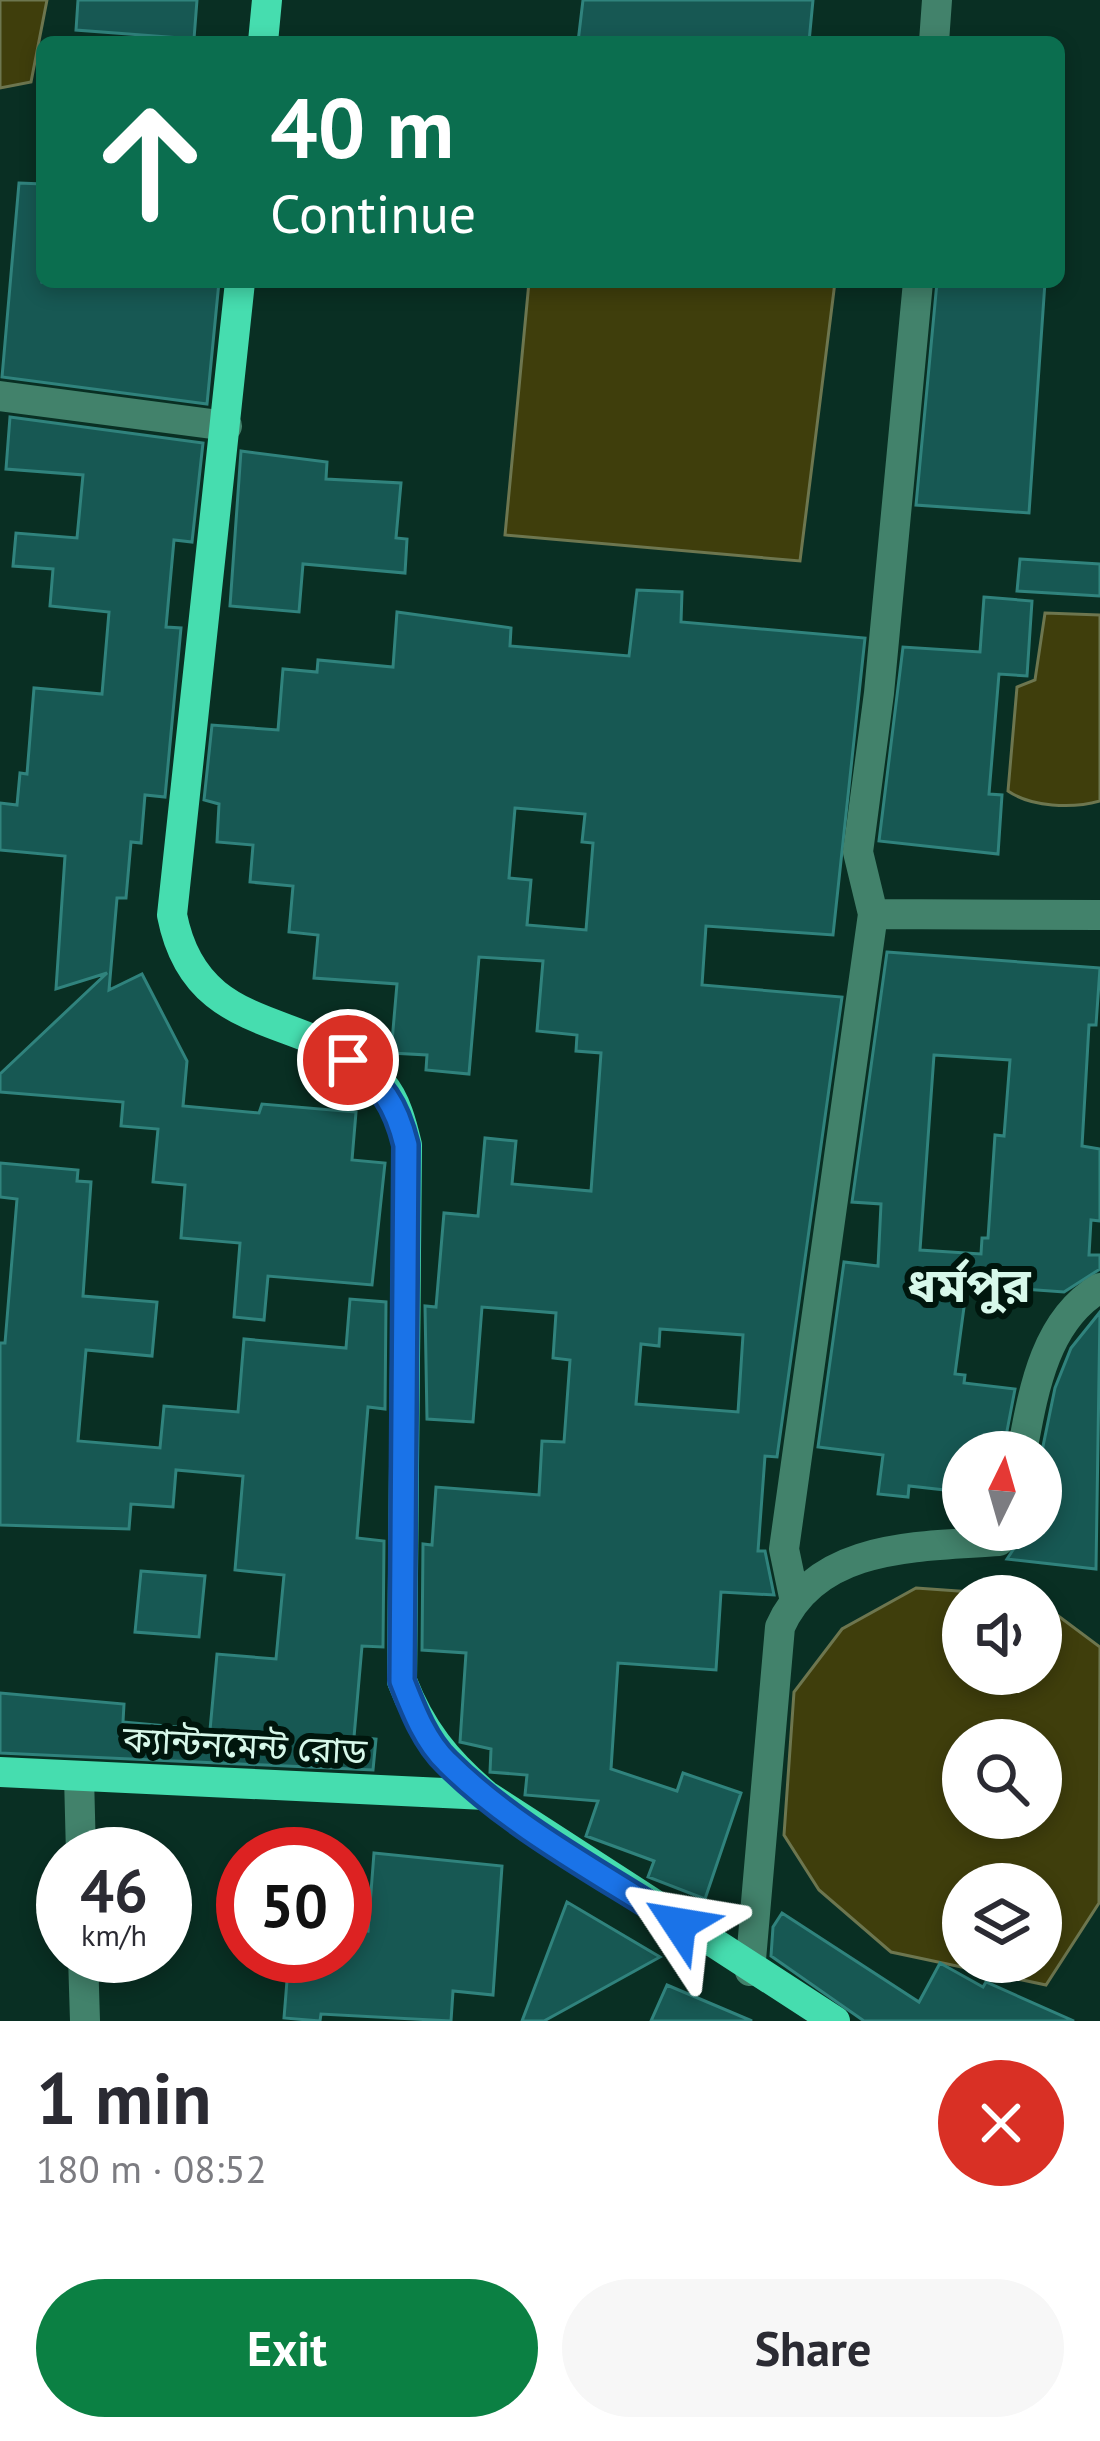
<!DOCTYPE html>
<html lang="en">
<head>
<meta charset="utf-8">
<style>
	:root { --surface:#fff; --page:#f7f7f7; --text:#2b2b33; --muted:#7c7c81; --accent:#0b8043 }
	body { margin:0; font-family:"PT Sans","Noto Sans Bengali",sans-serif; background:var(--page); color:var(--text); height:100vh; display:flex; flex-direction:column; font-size:45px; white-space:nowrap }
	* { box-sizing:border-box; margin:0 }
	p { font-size:39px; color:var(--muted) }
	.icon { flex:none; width:66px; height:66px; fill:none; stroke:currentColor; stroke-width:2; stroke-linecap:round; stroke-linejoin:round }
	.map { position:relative; height:2021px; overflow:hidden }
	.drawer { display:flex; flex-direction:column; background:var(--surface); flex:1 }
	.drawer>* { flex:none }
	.guide { position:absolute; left:36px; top:36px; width:1029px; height:252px; border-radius:18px; box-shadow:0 6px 18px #0003; background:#0b6e4f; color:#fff; overflow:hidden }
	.needle { width:78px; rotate:5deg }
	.controls { position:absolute; left:942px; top:1431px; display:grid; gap:24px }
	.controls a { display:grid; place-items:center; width:120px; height:120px; border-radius:50%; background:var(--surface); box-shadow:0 6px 18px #0003; font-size:60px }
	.speed { position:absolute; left:36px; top:1827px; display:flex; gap:24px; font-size:60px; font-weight:700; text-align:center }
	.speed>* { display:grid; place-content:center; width:156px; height:156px; border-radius:50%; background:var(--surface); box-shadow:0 6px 18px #0003; line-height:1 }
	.speed small { font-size:30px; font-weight:400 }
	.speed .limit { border:18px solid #d22; background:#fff; color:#111 }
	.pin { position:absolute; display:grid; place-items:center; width:102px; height:102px; color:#fff; margin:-51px; border:6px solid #fff; border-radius:50%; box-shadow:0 3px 12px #0007 }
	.me { position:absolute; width:132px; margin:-66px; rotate:303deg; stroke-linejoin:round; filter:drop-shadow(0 0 9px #0008) }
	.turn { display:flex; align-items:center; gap:42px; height:252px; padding:0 36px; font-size:54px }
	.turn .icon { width:156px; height:156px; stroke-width:2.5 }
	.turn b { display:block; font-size:84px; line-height:102px }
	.round { display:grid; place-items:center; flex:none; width:126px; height:126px; border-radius:63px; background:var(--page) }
	.headline { display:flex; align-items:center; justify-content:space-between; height:204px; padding:0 36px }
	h1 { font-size:72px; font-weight:600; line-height:90px }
	.button { display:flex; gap:24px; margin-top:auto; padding:24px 36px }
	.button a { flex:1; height:138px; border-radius:72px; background:var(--accent); color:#fff; font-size:48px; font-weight:600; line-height:138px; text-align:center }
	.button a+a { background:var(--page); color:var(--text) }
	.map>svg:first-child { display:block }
</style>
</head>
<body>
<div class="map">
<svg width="1100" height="2021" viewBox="0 0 1100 2021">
	<rect width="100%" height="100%" fill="#092f23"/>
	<path fill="#3f3e0c" stroke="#6d764f" stroke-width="3" fill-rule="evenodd" d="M0,0H47L31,82L0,88Z
		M529,282H835L800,561L505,535Z
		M1045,613L1100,615V801C1072,809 1031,807 1008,791L1017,687L1035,680Z
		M916,1588L1029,1596H963V1674H1041V1603L1100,1647L1099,1903L1046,1985L891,1952L819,1890L784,1835L794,1692L842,1629ZM963,1740H1041V1818H963ZM963,1884H1041V1962H963Z"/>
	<path fill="#175853" stroke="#30837d" stroke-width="3" fill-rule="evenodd" d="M78,0H197L194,39L76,30Z
		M583,0H813L809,42H578Z
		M19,183L42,184V282H219L207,404L2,377Z
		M937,282H1045L1029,513L916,505Z
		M10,417L203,443L192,542L174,540L166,627L181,628L165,797L145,795L141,843L131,842L126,898H117L109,990L142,974L187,1061L183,1106L259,1113L262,1104L356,1112L352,1160L385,1163L372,1285L268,1276L264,1320L234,1317L240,1243L181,1238L185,1185L153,1182L158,1129L121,1126L123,1102L0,1092V1074L107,973L56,989L65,856L0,850V803L17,805L20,773L27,774L34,688L102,694L109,612L50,606L53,569L13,566L16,533L77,538L83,475L6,469Z
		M241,451L327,462L326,479L401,483L396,538L407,539L405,573L303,564L299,612L230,606Z
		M1020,559L1100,564V596L1017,591Z
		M637,590L682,592L681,622L865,638L833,935L706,926L702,985L842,997L777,1457L765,1456L758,1551H765L774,1595L721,1592L716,1670L618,1663L611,1769L677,1791L683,1773L741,1793L705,1899L648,1877L654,1861L586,1836L598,1801L525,1795L527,1775L490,1772L491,1749L460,1742L466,1653L422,1650L423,1544L432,1545L436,1487L539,1495L542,1441L564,1442L570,1360L553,1358L556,1313L482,1307L473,1422L427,1419L425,1306L436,1307L444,1213L478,1216L485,1138L516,1141L512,1184L591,1191L601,1053L576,1051L577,1035L537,1031L543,961L479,957L469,1074L426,1070L427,1055L391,1053L397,984L314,978L318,935L289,932L293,886L250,882L253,845L217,842L219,804L204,800L212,725L278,730L283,669L317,672L318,660L393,667L397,612L511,628L510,646L629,656ZM515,808L585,814L582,842L593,843L586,930L527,925L531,880L509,878ZM660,1329L743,1335L738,1412L636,1404L641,1344L659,1346Z
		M984,597L1032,601L1027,676L999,674L989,794L1002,795L998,854L879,841L903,647L980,652Z
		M887,952L1100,968L1096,1025H1089L1082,1146L1100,1149V1221L1091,1220L1089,1255H1100V1269L1064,1292L967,1285L955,1374L965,1375L964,1383L1015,1389L1003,1452H963V1492L909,1486L908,1497L878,1494L883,1455L818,1447L844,1262L878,1266L881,1204L852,1202ZM934,1055L1010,1060L1004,1136L995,1135L988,1238H982L981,1254L920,1250Z
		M0,1163L78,1170L77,1181L91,1182L83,1296L157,1302L152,1356L86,1350L78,1441L160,1448L164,1406L238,1412L244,1339L346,1348L350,1299L386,1302L385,1409L368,1407L357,1538L384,1541L383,1647L362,1646L354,1737L376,1739L373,1770L0,1753V1693L124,1704L123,1722L210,1730L217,1654L276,1659L284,1575L235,1570L243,1476L176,1470L173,1507L131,1504L129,1529L0,1525V1343H5L17,1199L0,1197Z
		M1100,1312L1096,1569L1007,1559L1026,1530H1041V1456L1055,1388L1071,1348Z
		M141,1571L205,1576L199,1637L135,1632Z
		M374,1853L502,1866L493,1995L453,1991L451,2021L321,2014L320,2021L284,2018L289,1956H345V1929L368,1931Z
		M567,1902L660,1957L544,2021H522Z
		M782,1913L919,2002L940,1963L983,1987L986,1982L1074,2021H864L771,1956L773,1927Z
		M667,1985L752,2021H651Z"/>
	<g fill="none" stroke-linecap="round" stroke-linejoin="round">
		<path stroke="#42826b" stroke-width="30" d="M934,42L937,0
			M0,396L227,426
			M873,914L1100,915
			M1022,1452C1033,1393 1044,1321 1100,1288
			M794,1597L784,1549L873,914L858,852L879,693L918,282
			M79,1776L81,1854
			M83,1956L85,2021
			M750,1971L780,1627C817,1543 919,1547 999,1541L1007,1530"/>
		<path stroke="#46ddaf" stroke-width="30" d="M263,42L267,0
			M240,282L172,915C197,1043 312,1008 382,1084C396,1100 402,1124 407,1145L402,1681C421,1730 446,1761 486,1795L835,2021
			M0,1772L486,1795"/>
	</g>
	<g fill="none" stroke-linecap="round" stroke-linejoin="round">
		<g stroke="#114b97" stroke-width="30">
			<path id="route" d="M348,1060C382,1084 396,1104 406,1145L402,1681C413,1709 425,1741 447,1762C512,1827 602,1874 679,1924"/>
		</g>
		<use href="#route" stroke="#1a73e8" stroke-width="21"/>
	</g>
	<g text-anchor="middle" stroke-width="12" stroke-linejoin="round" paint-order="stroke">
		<g font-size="36" fill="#d7f8ea" stroke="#00160d">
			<text transform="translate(245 1745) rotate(3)" y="13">ক্যান্টনমেন্ট রোড</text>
		</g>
		<g font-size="48" font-weight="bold" fill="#d7f8ea" stroke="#00160d">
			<text x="969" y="1302">ধর্মপুর</text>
		</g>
	</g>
</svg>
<div class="controls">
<a><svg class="needle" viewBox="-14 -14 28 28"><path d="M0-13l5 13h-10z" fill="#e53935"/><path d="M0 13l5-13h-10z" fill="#7c7c81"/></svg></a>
<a><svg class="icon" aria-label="sound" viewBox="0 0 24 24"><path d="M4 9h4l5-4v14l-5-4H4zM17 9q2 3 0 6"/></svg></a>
<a><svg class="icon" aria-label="search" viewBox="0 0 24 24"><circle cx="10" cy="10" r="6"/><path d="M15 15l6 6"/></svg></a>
<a><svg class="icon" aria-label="layers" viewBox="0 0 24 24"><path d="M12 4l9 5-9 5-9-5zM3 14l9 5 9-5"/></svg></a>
</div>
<div class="speed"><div>46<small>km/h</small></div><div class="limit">50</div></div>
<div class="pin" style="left:348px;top:1060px;background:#d93025"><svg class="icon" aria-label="arrive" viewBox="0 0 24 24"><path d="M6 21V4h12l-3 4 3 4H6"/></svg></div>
<svg class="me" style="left:679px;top:1924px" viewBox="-20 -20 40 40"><path d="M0-17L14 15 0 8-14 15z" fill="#1a73e8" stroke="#fff" stroke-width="4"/></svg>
<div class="guide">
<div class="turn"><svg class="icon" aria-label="ahead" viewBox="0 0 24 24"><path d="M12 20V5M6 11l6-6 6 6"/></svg><div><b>40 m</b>Continue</div></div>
</div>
</div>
<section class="drawer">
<div class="headline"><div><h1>1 min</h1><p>180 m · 08:52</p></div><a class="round" style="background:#d93025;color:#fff"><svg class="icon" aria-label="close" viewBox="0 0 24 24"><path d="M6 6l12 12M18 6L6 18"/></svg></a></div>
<div class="button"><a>Exit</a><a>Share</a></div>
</section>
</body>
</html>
